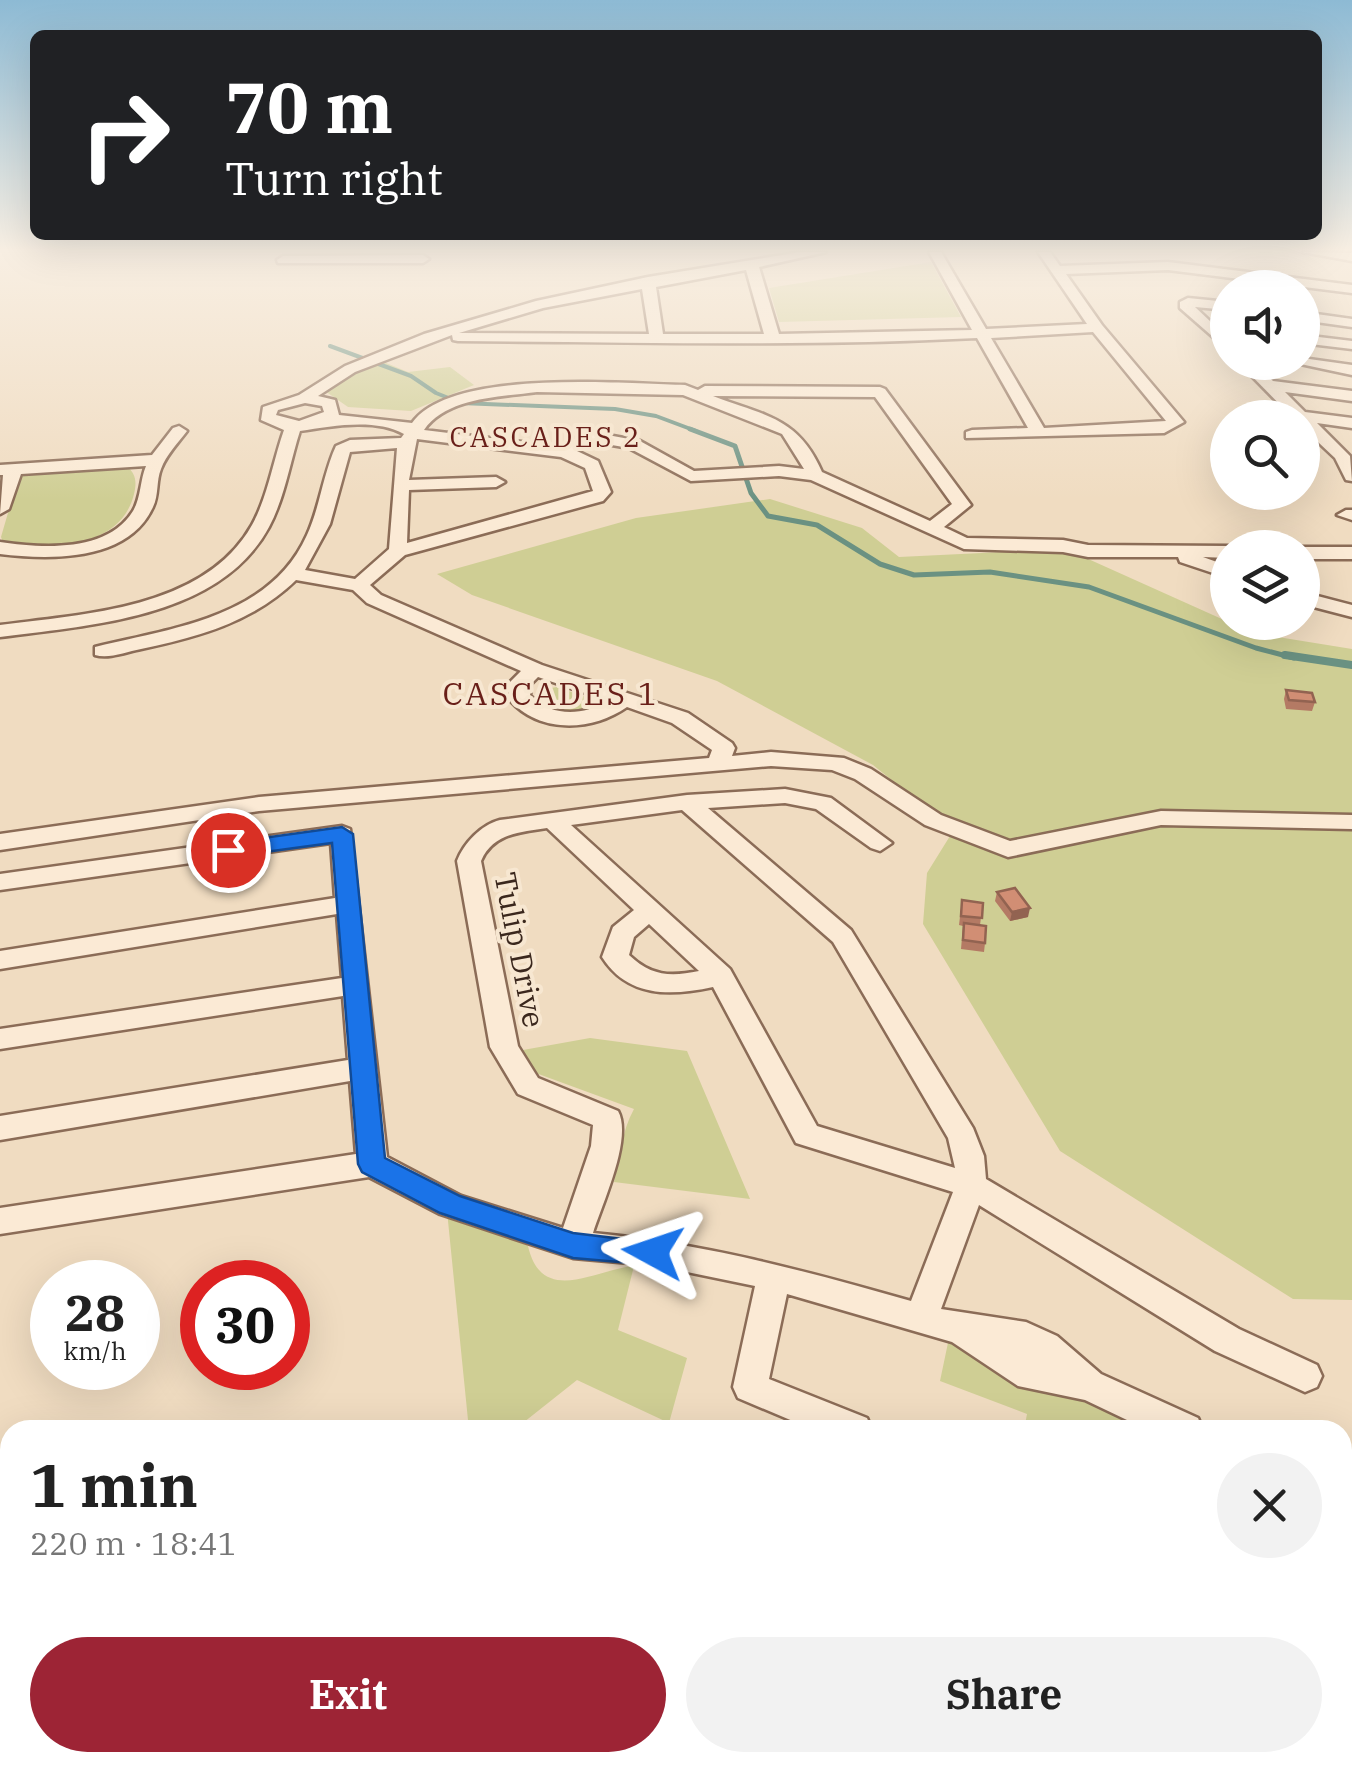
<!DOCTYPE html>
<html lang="en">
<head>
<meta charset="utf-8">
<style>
	:root { --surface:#fff; --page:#f2f2f2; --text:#222; --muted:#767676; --accent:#9d2435 }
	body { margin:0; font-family:"IBM Plex Serif",serif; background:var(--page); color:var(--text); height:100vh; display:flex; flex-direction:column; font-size:38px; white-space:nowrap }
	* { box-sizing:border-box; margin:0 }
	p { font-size:32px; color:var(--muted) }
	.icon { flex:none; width:55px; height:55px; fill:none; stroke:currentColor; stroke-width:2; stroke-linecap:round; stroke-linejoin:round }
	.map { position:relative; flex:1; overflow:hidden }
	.details { position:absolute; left:0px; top:1420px; width:1352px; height:352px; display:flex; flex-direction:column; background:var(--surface); border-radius:30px 30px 0 0; box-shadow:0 10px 40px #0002 }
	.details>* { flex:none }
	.banner { position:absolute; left:30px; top:30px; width:1292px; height:210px; border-radius:15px; box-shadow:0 10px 40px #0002; background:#202124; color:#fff; overflow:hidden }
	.controls { position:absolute; left:1210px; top:270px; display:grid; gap:20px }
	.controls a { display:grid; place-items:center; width:110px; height:110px; border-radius:50%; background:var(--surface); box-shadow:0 10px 40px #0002; font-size:50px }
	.speed { position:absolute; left:30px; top:1260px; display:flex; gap:20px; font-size:50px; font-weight:700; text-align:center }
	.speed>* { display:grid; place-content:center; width:130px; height:130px; border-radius:50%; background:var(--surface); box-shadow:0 10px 40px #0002; line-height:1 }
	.speed small { font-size:25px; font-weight:400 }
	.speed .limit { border:15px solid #d22; background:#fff; color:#111 }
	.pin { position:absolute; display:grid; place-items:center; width:85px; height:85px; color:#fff; margin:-42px; border:5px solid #fff; border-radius:50%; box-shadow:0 2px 10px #0007 }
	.me { position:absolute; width:110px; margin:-55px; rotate:275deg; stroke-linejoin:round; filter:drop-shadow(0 0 8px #0008) }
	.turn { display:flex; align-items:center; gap:35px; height:210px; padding:0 30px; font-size:45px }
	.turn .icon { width:130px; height:130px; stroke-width:2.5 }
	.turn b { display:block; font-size:70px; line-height:85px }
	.round { display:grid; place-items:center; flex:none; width:105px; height:105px; border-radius:52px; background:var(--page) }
	.head { display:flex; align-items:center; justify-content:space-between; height:170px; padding:0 30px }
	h1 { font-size:60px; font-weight:700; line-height:75px }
	.cta { display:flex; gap:20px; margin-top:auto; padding:20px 30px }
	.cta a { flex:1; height:115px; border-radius:60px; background:var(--accent); color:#fff; font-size:40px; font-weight:700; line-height:115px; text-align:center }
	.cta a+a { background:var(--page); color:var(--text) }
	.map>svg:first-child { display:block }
</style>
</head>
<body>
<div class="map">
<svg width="1352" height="1772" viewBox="0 0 1352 1772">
	<rect width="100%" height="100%" fill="#f0dcc1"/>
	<path fill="#cfce94" d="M931,262L961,317L779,322L769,288Z
		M379,360L408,372L450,367L474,385L411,411L348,407L325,391L339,379Z
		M126,466C136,473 137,482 134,494C121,549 48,551 3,542L1,537L19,475L28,470Z
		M770,499L862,528L899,557L1066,549L1253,633L1352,649V1300L1293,1299L1060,1151L923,924L927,873L950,836L962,827L935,815L873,765L717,681L472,595L437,574L636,518Z
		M557,687L592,699L595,705C582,720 560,712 542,710L536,699L538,690Z
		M590,1038L687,1051L750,1199L614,1182C621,1156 621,1132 634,1109L533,1072L523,1050Z
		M446,1201L528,1246C542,1307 596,1269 634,1266L618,1330L687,1358L669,1423L577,1380L514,1430H469Z
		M949,1338L969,1346L990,1370L1035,1391L1066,1388L1153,1430H1024L1027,1414L940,1381Z"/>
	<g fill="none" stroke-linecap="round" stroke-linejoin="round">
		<path stroke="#6a9182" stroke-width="4" d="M330,346L411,376L436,393L461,403L615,409L656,416L696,431"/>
		<path stroke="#6a9182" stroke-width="5" d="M690,429L735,446L751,493L768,516L817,525L880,564L914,575L990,572L1089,587L1256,648L1294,658"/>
		<path stroke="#6a9182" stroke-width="8" d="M1285,655L1352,665"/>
		<g stroke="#8b6c57" stroke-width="5">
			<path id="minor" d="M801,252H826L759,267L779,334L972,330L929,252H941L986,329L1087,324L1038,252H1050L1060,266L1168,262L1352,285V293L1168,270L1066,274L1102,325L1184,422L1164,433L966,438V432L972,430L1028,428L977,338C803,347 632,342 458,341L453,340L452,335L355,372L318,396L335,400L339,415L412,423C451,368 622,384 685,385L698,390L705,386L880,387L885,389L971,505L944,527L967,538L1063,540L1088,545L1228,546L1232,548H1228V558L1203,557L1228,566V578L1180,562L1178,557H1088L1063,552L964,549L811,480L779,476L691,481L629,448L589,441L577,451L598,461L611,492L603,501L405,555L370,585L381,595L542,665L688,713L732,743L735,748L732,756L771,752L844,758L871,769L941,815L1010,841L1161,811L1352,815V829L1161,825L1008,857L925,825L855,779L832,770L771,766L259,811L0,850V834L259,797L709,758L712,750L672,723L627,707C591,732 538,734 508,698L510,682L521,671L367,603L353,590L296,580C253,622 198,637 141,649C126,652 109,659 95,655V647C172,628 270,618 307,535C320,507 323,474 336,446L350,440L401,438L404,434C375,418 333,426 300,431C290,462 285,497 269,527C220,618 91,625 0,637V625C84,614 205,609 252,525C268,496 273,461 284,430L261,420L263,407L299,395L345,366L424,334L536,301L648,277ZM746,270L764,334H663L656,287ZM642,289L649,334L459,333L543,308ZM1093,332L1166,421L1044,428L991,338ZM537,392L683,395L782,434L804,469L779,466L694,471L640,441L586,431L562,447L424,430C447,397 501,397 537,392ZM713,396L875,397L952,504L930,521L822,472C798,417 765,416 713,396ZM305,403L322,406L324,412L299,421L276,415L278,410ZM417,439L561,457L585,468L593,491L407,543L409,490L496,487L505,482L496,477L409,480ZM397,448L389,549L355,579L305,570L330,524L350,452ZM538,677L608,701C581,716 554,717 530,696L531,684Z
				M1303,252L1352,253V261Z
				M283,256L423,255L429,259L423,263H278L277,260Z
				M1188,298L1228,302V310L1195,307L1228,338V350L1180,308V302Z
				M1302,312L1352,319V327L1302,320Z
				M1302,335L1352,341V349L1302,343Z
				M1302,358L1352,365V375L1291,362H1302Z
				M1238,362H1254L1273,381L1352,391V401L1285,392L1305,412L1352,418V428L1317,423L1350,456L1352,481L1346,480L1335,458L1302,427V418H1293Z
				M179,426L187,431C178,443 166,455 161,469C156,481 159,495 153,507C128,562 50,560 0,554V542C42,548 107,553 133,511C141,498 140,480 146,466L21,474L9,509L0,514L3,475H0V465L152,455L173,428Z
				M1346,510H1352V520L1337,515Z
				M1302,547H1352V559H1302Z
				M1302,592L1352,605V617L1302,604Z
				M785,789L831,798L892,843L880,851L871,848L816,809L785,803L708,808L851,930L973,1128L984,1156L986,1179L1239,1329L1317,1365L1322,1376L1317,1387L1305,1392L1215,1351L979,1205L941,1309L1026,1322L1057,1336L1101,1374L1198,1418L1203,1430H1148L1085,1400L1018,1386L952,1342L787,1294L769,1379L867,1418L872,1430H814L738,1398L733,1387L755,1286L653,1265L573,1258L440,1214L369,1177L0,1234V1208L356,1154L350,1081L0,1140V1116L348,1060L343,996L0,1049V1029L342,978L337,914L0,969V951L335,898L331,843L0,890V874L342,826L350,829L387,1157L461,1196L563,1228L591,1146L593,1125L518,1094L490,1047L457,861C464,843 481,825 500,820L687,795ZM682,810L833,942L948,1138L955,1168L817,1126L730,969L571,825ZM547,828L634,910L613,927L602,957C628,998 671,996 713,987L796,1143L953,1192L911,1301C806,1271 702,1243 593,1233C602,1204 633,1138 618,1111L538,1078L518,1046L481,861C493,833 521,832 547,828ZM649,924L699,971C670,977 651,976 629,955L634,937Z
				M1342,1500L1352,1504V1542L1342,1538Z
				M1352,1550V1599L1342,1603V1554Z
				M1343,1655L1352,1659V1699L1342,1695Z"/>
		</g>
		<use href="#minor" fill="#fbead5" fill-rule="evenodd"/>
	</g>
	<path fill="#b47a64" d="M1286,690L1315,702L1312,711L1286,709L1284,699Z
		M997,892L1028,917L1010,921L995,901Z
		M962,900L983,903L980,925L985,943L984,952L961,949L963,926L959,925Z"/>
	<path fill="#926351" d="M1030,908L1028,917L1010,921L1012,912Z"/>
	<path fill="#d18e74" stroke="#926351" stroke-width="2.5" d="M1286,690L1312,693L1315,702L1289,700Z
		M1015,888L1030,908L1012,912L997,892Z
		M962,900L983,903L982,918L961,916Z
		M964,923L986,926L985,943L963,940Z"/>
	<linearGradient id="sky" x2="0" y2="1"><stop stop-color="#8dbad4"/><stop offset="0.5" stop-color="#f8efe3"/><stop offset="1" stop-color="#f8efe3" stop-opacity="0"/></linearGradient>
	<rect width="1352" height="500" fill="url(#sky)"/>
	<path fill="#1a73e8" stroke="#114b97" stroke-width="2.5" d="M342,827L353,834L385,1158L460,1196L573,1233L664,1244L668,1252L664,1261L653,1265L573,1258L440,1213L362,1172L358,1164L332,843L228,857L217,850L228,843Z"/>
	<g text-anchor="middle" stroke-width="8" stroke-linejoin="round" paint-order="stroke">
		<g font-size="28" letter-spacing="2.5" fill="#691f19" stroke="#f7e7d1">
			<text x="546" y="447">CASCADES 2</text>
		</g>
		<g font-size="30" fill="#3a271d" stroke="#f7e7d1">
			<text transform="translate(519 950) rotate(79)" y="10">Tulip Drive</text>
		</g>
		<g font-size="32" letter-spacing="2.5" fill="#691f19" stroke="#f7e7d1">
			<text x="551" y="705">CASCADES 1</text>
		</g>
	</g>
</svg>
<div class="controls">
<a><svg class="icon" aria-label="sound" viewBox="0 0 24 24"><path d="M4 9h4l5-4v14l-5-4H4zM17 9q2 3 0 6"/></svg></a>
<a><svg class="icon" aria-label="search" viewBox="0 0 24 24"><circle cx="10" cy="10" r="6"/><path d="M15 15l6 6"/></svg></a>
<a><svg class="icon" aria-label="layers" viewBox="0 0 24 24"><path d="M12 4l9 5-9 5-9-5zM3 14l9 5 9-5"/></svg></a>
</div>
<div class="speed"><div>28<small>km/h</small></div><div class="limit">30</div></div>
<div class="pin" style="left:228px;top:850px;background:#d93025"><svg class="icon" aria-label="arrive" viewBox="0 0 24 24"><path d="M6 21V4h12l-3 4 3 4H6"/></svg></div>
<svg class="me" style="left:653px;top:1252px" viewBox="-20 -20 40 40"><path d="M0-17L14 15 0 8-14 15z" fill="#1a73e8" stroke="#fff" stroke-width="4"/></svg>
<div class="banner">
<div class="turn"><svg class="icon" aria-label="right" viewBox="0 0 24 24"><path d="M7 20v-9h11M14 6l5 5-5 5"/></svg><div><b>70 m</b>Turn right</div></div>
</div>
<section class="details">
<div class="head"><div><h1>1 min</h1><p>220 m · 18:41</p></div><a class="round"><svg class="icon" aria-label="close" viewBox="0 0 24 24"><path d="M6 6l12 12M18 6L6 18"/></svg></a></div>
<div class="cta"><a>Exit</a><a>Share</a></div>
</section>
</div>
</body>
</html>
